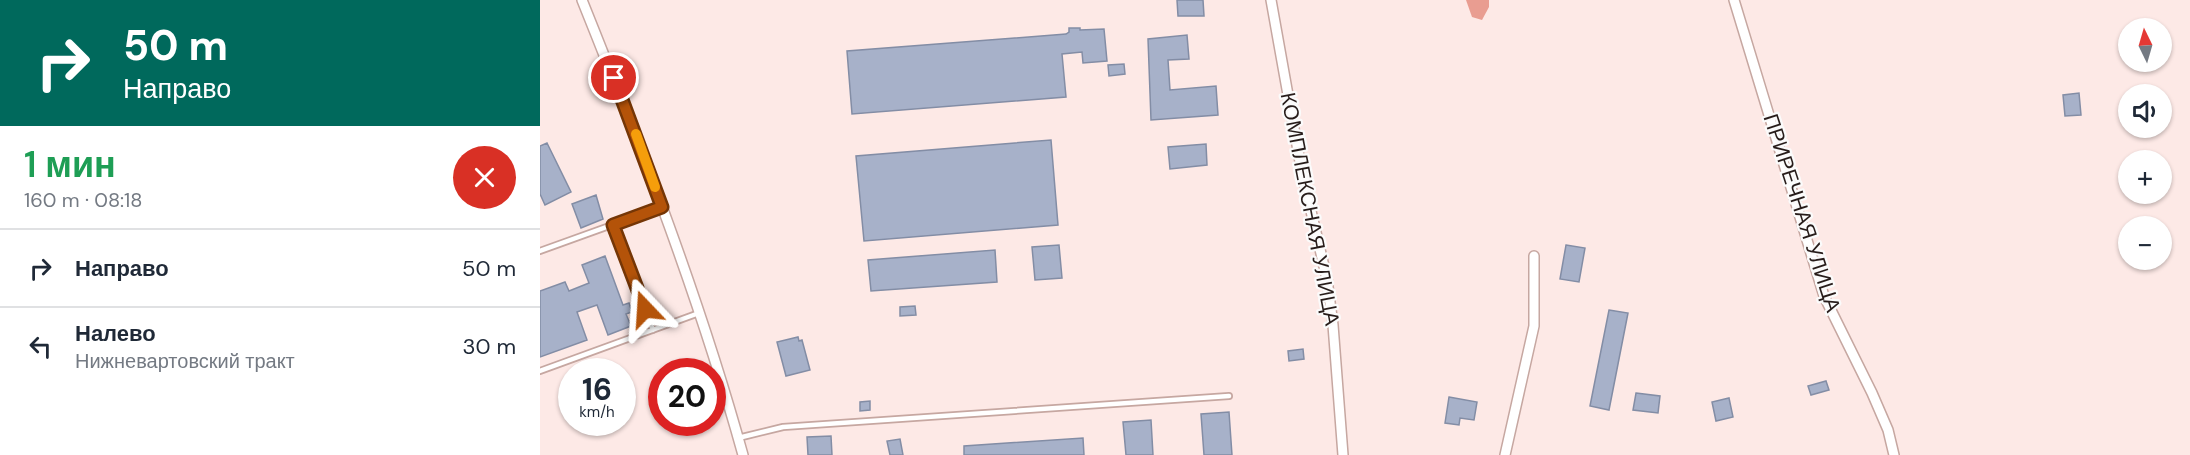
<!DOCTYPE html>
<html lang="ru">
<head>
<meta charset="utf-8">
<style>
	:root { --surface:#fff; --page:#f6f6f7; --text:#1f2937; --muted:#747a83; --line:#e0e1e3 }
	body { margin:0; font-family:"DM Sans",sans-serif; background:var(--page); color:var(--text); height:100vh; display:flex; flex-direction:column; font-size:22px; white-space:nowrap }
	* { box-sizing:border-box; margin:0 }
	p { font-size:20px; color:var(--muted) }
	.icon { flex:none; width:33px; height:33px; fill:none; stroke:currentColor; stroke-width:2; stroke-linecap:round; stroke-linejoin:round }
	.map { position:relative; flex:1; overflow:hidden }
	.details { display:flex; flex-direction:column; background:var(--surface); width:540px }
	.details>* { flex:none }
	.top-card { background:#00695c; color:#fff; overflow:hidden }
	.needle { width:39px; rotate:355deg }
	.tools { position:absolute; left:1578px; top:18px; display:grid; gap:12px }
	.tools a { display:grid; place-items:center; width:54px; height:54px; border-radius:50%; background:var(--surface); box-shadow:0 2px 4px #0004; font-size:30px }
	.speed { position:absolute; left:18px; top:358px; display:flex; gap:12px; font-size:30px; font-weight:700; text-align:center }
	.speed>* { display:grid; place-content:center; width:78px; height:78px; border-radius:50%; background:var(--surface); box-shadow:0 2px 4px #0004; line-height:1 }
	.speed small { font-size:15px; font-weight:400 }
	.speed .limit { border:9px solid #d22; background:#fff; color:#111 }
	.pin { position:absolute; display:grid; place-items:center; width:51px; height:51px; color:#fff; margin:-26px; border:3px solid #fff; border-radius:50%; box-shadow:0 2px 6px #0007 }
	.me { position:absolute; width:66px; margin:-33px; rotate:340deg; stroke-linejoin:round; filter:drop-shadow(0 0 4px #0008) }
	.turn { display:flex; align-items:center; gap:21px; height:126px; padding:0 24px; font-size:27px }
	.turn .icon { width:78px; height:78px; stroke-width:2.5 }
	.turn b { display:block; font-size:42px; line-height:51px }
	.round { display:grid; place-items:center; flex:none; width:63px; height:63px; border-radius:32px; background:var(--page) }
	.summary { display:flex; align-items:center; justify-content:space-between; height:102px; padding:0 24px }
	h1 { font-size:36px; font-weight:600; line-height:45px; color:#1e9e55 }
	ul { padding:0; list-style:none }
	li { display:flex; align-items:center; gap:18px; height:78px; padding:0 24px; border-top:2px solid var(--line) }
	li div { flex:1 }
	li b { display:block; font-size:22px }
	li em { font-style:normal }
	main { display:flex; flex:1; min-height:0 }
	.map>svg:first-child { display:block }
</style>
</head>
<body>
<main>
<section class="details">
<div class="top-card">
<div class="turn"><svg class="icon" aria-label="right" viewBox="0 0 24 24"><path d="M7 20v-9h11M14 6l5 5-5 5"/></svg><div><b>50 m</b>Направо</div></div>
</div>
<div class="summary"><div><h1>1 мин</h1><p>160 m · 08:18</p></div><a class="round" style="background:#d93025;color:#fff"><svg class="icon" aria-label="close" viewBox="0 0 24 24"><path d="M6 6l12 12M18 6L6 18"/></svg></a></div>
<ul>
<li><svg class="icon" aria-label="right" viewBox="0 0 24 24"><path d="M7 20v-9h11M14 6l5 5-5 5"/></svg><div><b>Направо</b></div><em>50 m</em></li>
<li><svg class="icon" aria-label="left" viewBox="0 0 24 24"><path d="M17 20v-9H6M10 6l-5 5 5 5"/></svg><div><b>Налево</b><p>Нижневартовский тракт</p></div><em>30 m</em></li>
</ul>
</section>
<div class="map">
<svg width="1650" height="455" viewBox="0 0 1650 455">
	<rect width="100%" height="100%" fill="#fde9e6"/>
	<path fill="#e99d91" d="M926,0H949V7L942,20L932,17Z"/>
	<path fill="#a7b1c9" stroke="#838da5" stroke-width="1.5" d="M637,0H663L664,16H638Z
		M529,28H540V30L564,29L567,61L543,63L542,52L522,54L526,97L312,114L307,51L526,34L529,32Z
		M647,35L649,59L628,60L630,90L676,86L678,115L611,120L608,39Z
		M584,64L585,74L569,76L568,65Z
		M1539,93L1541,115L1525,116L1523,95Z
		M511,140L518,225L324,241L316,156Z
		M7,143L31,192L5,205L0,194V146Z
		M666,144L667,165L630,169L628,147Z
		M56,195L63,219L41,228L32,204Z
		M519,245L522,278L495,280L492,247Z
		M1026,245L1045,248L1039,282L1020,279Z
		M455,250L457,282L331,291L328,260Z
		M65,256L83,305L89,303L92,312L86,314L91,326L68,335L57,305L37,312L47,340L0,357V291L25,282L29,291L49,283L42,265Z
		M375,306L376,315L360,316V307Z
		M1069,310L1088,313L1069,410L1050,406Z
		M258,337L259,341L262,340L270,370L246,376L237,342Z
		M763,349L764,359L749,361L748,351Z
		M1286,381L1289,390L1271,395L1268,386Z
		M1096,393L1120,396L1118,413L1093,410Z
		M909,397L937,402L934,420L920,418L919,425L905,423Z
		M1189,398L1193,417L1176,421L1172,402Z
		M330,401V410L320,411V402Z
		M689,412L692,455H664L661,414Z
		M611,420L613,455H586L583,422Z
		M291,436L292,455H268L267,437Z
		M543,438L544,455H424V446Z
		M360,439L363,455H350L347,441Z"/>
	<g fill="none" stroke-linecap="round" stroke-linejoin="round">
		<g stroke="#c6a7a1" stroke-width="8">
			<path id="service" d="M73,225L113,330
				M0,251L122,207
				M0,371L159,313
				M198,438L243,427L689,396"/>
		</g>
		<g stroke="#c6a7a1" stroke-width="12">
			<path id="minor" d="M42,0C102,149 160,300 203,455
				M731,0L762,173L787,279L793,325L803,455
				M1194,0L1284,296L1332,393L1348,430L1354,455
				M965,455L994,326V256"/>
		</g>
		<use href="#service" stroke="#fff" stroke-width="4.5"/>
		<use href="#minor" stroke="#fff" stroke-width="9"/>
	</g>
	<g fill="none" stroke-linecap="round" stroke-linejoin="round">
		<g stroke="#753606" stroke-width="15">
			<path id="route" d="M74,78L122,207L73,225L105,309"/>
		</g>
		<use href="#route" stroke="#b45309" stroke-width="10"/>
		<path stroke="#f59e0b" stroke-width="10" d="M96,134L115,187"/>
	</g>
	<g text-anchor="middle" stroke-width="4.5" stroke-linejoin="round" paint-order="stroke">
		<g font-size="21" fill="#271c1a" stroke="#fbfbfb">
			<text transform="translate(770 209) rotate(79)" y="7">КОМПЛЕКСНАЯ УЛИЦА</text>
			<text transform="translate(1262 213) rotate(72)" y="7">ПРИРЕЧНАЯ УЛИЦА</text>
		</g>
	</g>
</svg>
<div class="tools">
<a><svg class="needle" viewBox="-14 -14 28 28"><path d="M0-13l5 13h-10z" fill="#e53935"/><path d="M0 13l5-13h-10z" fill="#747a83"/></svg></a>
<a><svg class="icon" aria-label="sound" viewBox="0 0 24 24"><path d="M4 9h4l5-4v14l-5-4H4zM17 9q2 3 0 6"/></svg></a>
<a>+</a>
<a>−</a>
</div>
<div class="speed"><div>16<small>km/h</small></div><div class="limit">20</div></div>
<div class="pin" style="left:74px;top:78px;background:#d93025"><svg class="icon" aria-label="arrive" viewBox="0 0 24 24"><path d="M6 21V4h12l-3 4 3 4H6"/></svg></div>
<svg class="me" style="left:105px;top:309px" viewBox="-20 -20 40 40"><path d="M0-17L14 15 0 8-14 15z" fill="#b45309" stroke="#fff" stroke-width="4"/></svg>
</div>
</main>
</body>
</html>
